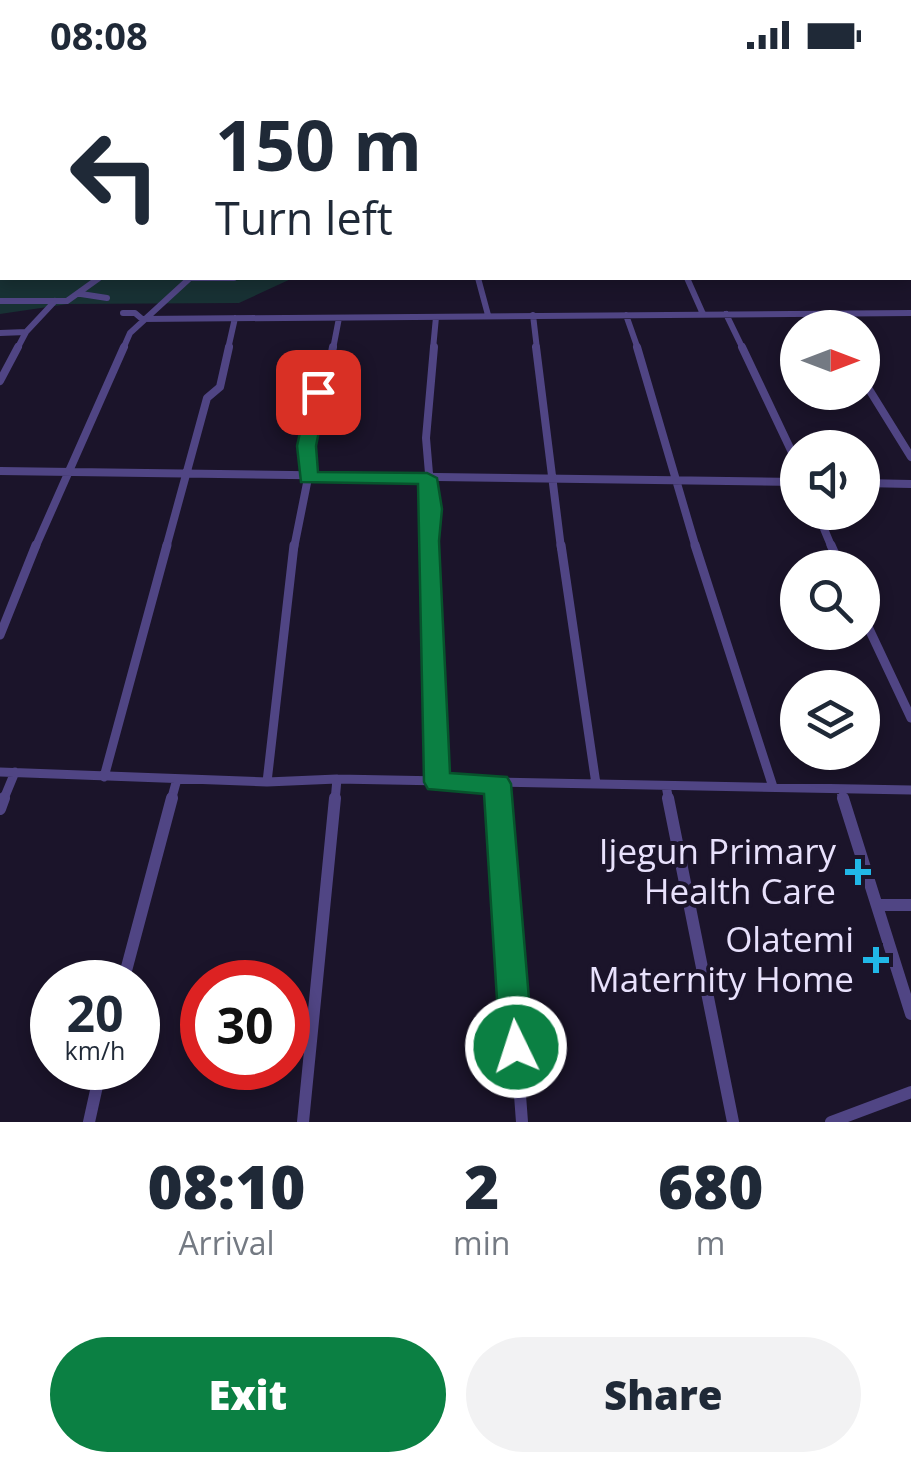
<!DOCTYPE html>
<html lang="en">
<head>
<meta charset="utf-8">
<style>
	:root { --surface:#fff; --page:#f2f2f3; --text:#1f2937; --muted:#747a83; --accent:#0b8043 }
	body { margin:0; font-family:"Open Sans",sans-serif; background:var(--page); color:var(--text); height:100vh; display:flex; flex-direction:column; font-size:38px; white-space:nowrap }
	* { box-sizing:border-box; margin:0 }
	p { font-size:32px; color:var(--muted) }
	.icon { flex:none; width:55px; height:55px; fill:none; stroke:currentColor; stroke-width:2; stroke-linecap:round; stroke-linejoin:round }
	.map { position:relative; height:1052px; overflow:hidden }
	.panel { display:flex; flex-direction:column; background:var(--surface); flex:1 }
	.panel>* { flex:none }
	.guide { position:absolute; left:0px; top:0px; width:912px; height:210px; box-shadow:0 5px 15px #0003; background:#fff; color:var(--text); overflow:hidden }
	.needle { width:65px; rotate:90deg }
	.tools { position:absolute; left:780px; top:240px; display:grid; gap:20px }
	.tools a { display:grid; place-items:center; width:100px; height:100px; border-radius:50%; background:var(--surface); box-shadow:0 5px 15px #0003; font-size:50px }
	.speed { position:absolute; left:30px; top:890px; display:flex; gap:20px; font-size:50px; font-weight:700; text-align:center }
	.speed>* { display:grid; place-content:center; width:130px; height:130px; border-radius:50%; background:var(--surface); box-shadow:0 5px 15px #0003; line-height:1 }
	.speed small { font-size:25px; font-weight:400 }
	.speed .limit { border:15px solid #d22; background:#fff; color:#111 }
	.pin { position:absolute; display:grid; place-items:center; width:85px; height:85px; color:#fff; margin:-42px; border-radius:20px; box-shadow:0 5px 15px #0006 }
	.me { position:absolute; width:110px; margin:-55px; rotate:356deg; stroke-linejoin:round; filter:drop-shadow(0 0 8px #0008) }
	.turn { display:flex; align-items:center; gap:35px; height:210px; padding:0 50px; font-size:45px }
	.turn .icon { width:130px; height:130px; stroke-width:2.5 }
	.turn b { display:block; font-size:70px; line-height:85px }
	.eta { display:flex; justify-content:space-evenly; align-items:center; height:170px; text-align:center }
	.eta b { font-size:60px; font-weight:800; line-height:70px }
	.action { display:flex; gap:20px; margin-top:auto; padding:20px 50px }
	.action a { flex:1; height:115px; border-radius:60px; background:var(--accent); color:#fff; font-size:40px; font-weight:800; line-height:115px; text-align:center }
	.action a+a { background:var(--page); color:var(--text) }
	.status { display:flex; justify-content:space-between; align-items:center; height:70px; padding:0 50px; background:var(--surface); direction:ltr }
	.status svg { height:28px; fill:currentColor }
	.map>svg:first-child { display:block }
</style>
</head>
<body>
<div class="status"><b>08:08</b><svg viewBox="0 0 49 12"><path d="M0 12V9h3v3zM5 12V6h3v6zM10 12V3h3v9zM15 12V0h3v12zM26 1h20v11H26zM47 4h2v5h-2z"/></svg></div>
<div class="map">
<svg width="911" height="1052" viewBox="0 0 911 1052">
	<rect width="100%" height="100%" fill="#1b142a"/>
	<path fill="#183134" d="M172,0H625L637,2H169Z
		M0,95L2,208H293L239,233L68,234L0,244Z"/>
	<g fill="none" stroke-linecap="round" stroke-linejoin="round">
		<path stroke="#504584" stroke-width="5" d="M172,0L187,2
			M309,0L318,2
			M407,0L416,2
			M622,0L626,2
			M691,0L696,2
			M494,2L499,0
			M574,2L582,0"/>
		<path stroke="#504584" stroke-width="6" d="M190,208H234
			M478,208L488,245
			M687,208L703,244
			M81,224L107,228
			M0,231H67L99,208
			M123,243H135L142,249L911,243
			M726,244L743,279
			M824,244L832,258
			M533,245L537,279
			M626,245L638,279
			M0,263L26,262
			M17,279L26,262L55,231
			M123,279L130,263L190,208
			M228,279L235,248
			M333,279L339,248
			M433,279L436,247"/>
		<path stroke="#504584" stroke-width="8" d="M536,277L561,478
			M637,277L696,478
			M742,277L798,395
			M862,308L911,387
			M0,311L18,277
			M0,401L798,412
			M862,413L911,414
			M817,442L832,478
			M35,478L124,277
			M166,478L207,328L220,317L229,277
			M294,478L308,408L307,377L318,322L327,309L333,277
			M428,478L432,439L426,368L434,277"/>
		<path stroke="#504584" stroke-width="9" d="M428,475L437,712
			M561,475L596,714
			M695,475L773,717
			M831,475L841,498
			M862,544L911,648
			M0,565L36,475
			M0,702L267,712L337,709L911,720
			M104,707L167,475
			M267,712L294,475
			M497,714L498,731
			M666,716L669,731
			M840,719L844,731
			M3,731L15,702
			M171,731L177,709
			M335,731L337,709"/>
		<path stroke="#504584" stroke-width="12" d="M498,728L522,1052
			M668,728L733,1052
			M843,728L911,944
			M0,739L4,728
			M877,835H911
			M123,912L172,728
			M89,1052L101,998
			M303,1052L335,728
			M831,1052L911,1022"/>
		<path stroke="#504584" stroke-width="6" d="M762,0L766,2"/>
	</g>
	<path fill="#0b8043" stroke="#07532c" stroke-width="2.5" d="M318,316L327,322L316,376L318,402L427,403L437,408L442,439L439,471L450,703L507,707L511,714L533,977L528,988L516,992L505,988L500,977L484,724L428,719L424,712L418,414L301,412L297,376L309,322Z"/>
	<g fill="#21b8e7" stroke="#1b142a" stroke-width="4">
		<path d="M853 787h10v10h10v10h-10v10h-10v-10h-10v-10h10z"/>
		<path d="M871 875h10v10h10v10h-10v10h-10v-10h-10v-10h10z"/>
	</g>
	<g text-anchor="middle" stroke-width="8" stroke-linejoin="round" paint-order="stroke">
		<g font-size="35" fill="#e8e1fc" stroke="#1b142a" text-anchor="end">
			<text x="836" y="794">Ijegun Primary<tspan x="836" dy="40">Health Care</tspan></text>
			<text x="854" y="882">Olatemi<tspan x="854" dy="40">Maternity Home</tspan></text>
		</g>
	</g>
</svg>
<div class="tools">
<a><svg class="needle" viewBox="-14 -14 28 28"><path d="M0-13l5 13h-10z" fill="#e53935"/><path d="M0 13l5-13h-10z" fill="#747a83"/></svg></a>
<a><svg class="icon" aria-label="sound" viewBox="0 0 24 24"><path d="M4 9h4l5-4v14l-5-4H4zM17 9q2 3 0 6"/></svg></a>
<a><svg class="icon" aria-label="search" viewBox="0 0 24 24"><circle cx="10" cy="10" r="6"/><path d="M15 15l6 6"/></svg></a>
<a><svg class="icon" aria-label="layers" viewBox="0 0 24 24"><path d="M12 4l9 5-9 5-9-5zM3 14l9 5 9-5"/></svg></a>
</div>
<div class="speed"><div>20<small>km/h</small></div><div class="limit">30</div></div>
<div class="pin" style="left:318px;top:322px;background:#d93025"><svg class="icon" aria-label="arrive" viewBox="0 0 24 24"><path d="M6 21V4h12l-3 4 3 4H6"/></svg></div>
<svg class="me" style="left:516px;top:977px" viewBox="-20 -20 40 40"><circle r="17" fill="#0b8043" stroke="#fff" stroke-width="3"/><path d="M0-11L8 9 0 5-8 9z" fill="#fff"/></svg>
<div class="guide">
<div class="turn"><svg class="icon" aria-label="left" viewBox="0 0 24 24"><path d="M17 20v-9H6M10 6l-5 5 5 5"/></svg><div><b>150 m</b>Turn left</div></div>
</div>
</div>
<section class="panel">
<div class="eta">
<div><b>08:10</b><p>Arrival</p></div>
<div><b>2</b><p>min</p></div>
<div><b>680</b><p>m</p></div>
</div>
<div class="action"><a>Exit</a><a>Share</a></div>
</section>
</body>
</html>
